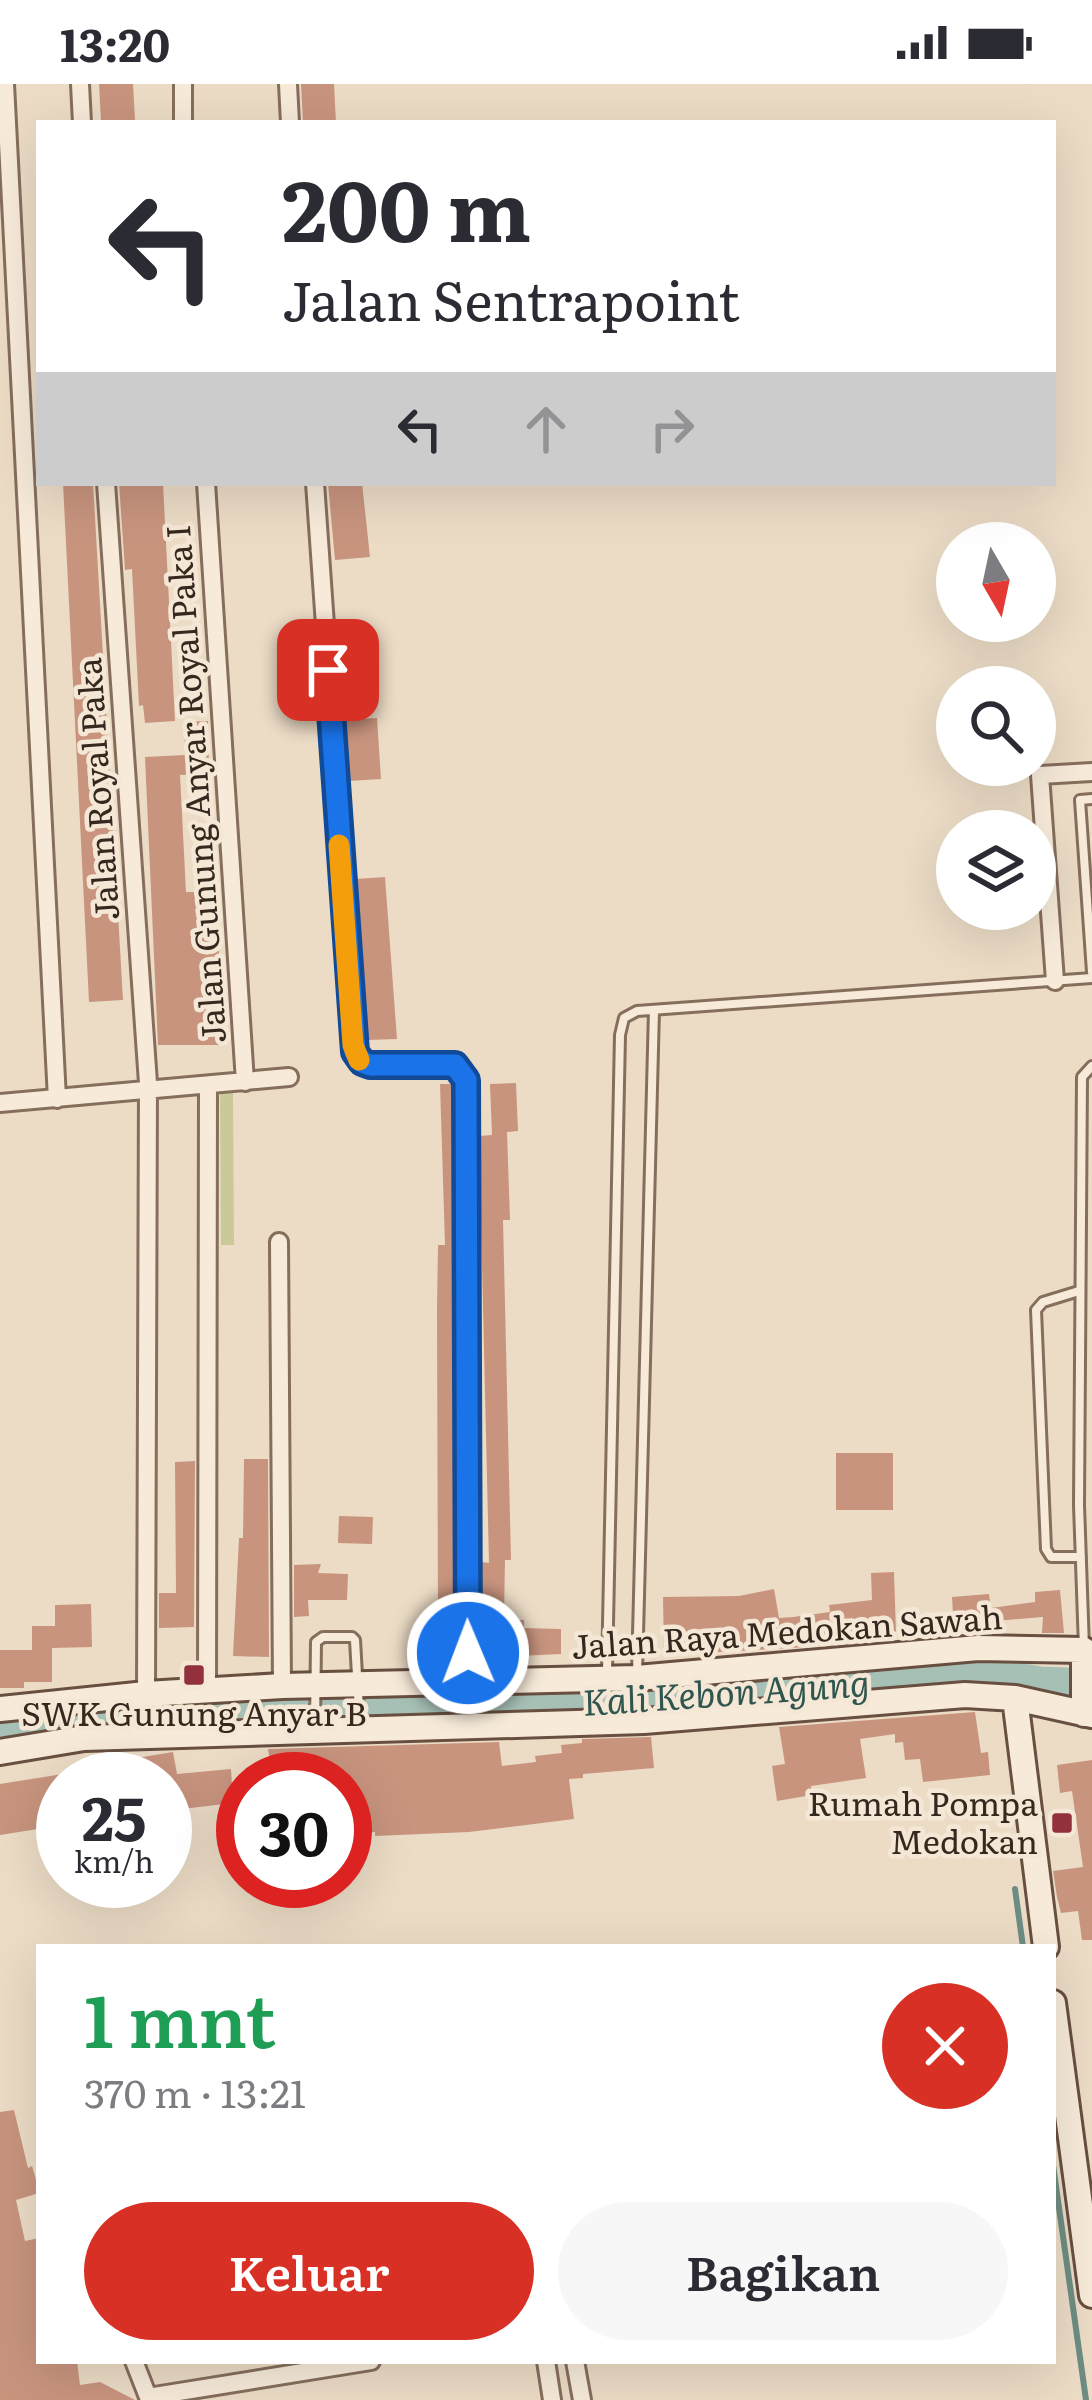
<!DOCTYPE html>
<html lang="id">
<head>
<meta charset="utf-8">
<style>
	:root { --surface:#fff; --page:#f7f7f7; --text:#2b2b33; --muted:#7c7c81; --accent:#d93025 }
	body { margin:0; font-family:Literata,serif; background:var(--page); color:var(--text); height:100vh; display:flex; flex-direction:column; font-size:45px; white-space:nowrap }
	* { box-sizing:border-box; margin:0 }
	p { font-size:39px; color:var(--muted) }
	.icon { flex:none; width:66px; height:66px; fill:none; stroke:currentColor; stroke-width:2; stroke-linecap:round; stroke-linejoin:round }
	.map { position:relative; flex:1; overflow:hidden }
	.drawer { position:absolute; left:36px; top:1860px; width:1020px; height:420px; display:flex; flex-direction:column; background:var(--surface); border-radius:0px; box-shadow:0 12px 48px #0002 }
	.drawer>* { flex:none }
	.guide { position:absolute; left:36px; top:36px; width:1020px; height:366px; border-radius:0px; box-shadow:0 12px 48px #0002; background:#fff; color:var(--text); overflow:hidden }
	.needle { width:78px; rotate:171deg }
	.tools { position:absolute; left:936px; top:438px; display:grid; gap:24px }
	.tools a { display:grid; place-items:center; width:120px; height:120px; border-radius:50%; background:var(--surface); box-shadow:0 12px 48px #0002; font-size:60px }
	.speed { position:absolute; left:36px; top:1668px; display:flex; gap:24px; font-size:60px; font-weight:700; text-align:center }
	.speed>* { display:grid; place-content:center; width:156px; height:156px; border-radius:50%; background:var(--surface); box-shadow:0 12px 48px #0002; line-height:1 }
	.speed small { font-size:30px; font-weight:400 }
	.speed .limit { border:18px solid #d22; background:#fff; color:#111 }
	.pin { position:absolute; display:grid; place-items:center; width:102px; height:102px; color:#fff; margin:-51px; border-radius:24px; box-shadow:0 6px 18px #0006 }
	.me { position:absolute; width:132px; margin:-66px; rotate:359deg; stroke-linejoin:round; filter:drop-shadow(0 0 9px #0008) }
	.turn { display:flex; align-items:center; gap:42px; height:252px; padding:0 48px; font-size:54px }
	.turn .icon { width:156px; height:156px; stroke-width:2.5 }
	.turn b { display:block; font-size:84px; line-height:102px }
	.lanes { display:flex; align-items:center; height:114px; padding:0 48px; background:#0003; justify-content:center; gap:60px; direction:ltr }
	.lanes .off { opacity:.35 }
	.round { display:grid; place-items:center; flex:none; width:126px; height:126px; border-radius:63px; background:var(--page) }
	.headline { display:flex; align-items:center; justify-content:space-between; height:204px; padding:0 48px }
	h1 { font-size:72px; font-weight:600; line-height:90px; color:#1e9e55 }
	.button { display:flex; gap:24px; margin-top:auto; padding:24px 48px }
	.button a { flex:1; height:138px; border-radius:72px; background:var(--accent); color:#fff; font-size:48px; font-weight:600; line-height:138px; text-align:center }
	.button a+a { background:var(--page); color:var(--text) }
	.status { display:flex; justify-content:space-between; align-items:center; height:84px; padding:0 60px; background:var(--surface); direction:ltr }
	.status svg { height:33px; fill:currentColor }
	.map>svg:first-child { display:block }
</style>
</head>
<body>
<div class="status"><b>13:20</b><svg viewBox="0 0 49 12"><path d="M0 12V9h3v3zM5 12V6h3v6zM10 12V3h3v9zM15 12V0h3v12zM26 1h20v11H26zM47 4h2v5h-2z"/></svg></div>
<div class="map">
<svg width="1092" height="2316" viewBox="0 0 1092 2316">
	<rect width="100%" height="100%" fill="#ecdcc6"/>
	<path fill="#c9c99a" d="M220,1008H233L234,1161H221Z"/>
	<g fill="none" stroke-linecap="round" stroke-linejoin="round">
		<path stroke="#6e8d82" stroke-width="6" d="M1015,1805L1023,1863
			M1053,2081L1086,2316"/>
		<path stroke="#a7c0b5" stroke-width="33" d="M0,1648L103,1633L663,1616L996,1591L1040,1599L1092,1601"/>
	</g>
	<path fill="#c8947e" d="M99,0H133L135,36L101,37Z
		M301,0H334L336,39H303Z
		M63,399H93L123,916L89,918Z
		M119,399H163L175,637L145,639L143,621L139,622L132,485L125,486Z
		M328,399H362L370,473L335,476Z
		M377,634L381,695L349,697L344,636Z
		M208,637L209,690L180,691L186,808H218L220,961H158L145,673L185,671L184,638Z
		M385,793L397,955L367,956L356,795Z
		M516,999L518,1047L507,1048L510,1136H503L511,1476H505L504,1531L481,1532V1478L489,1479L479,1052L492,1051L490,1000Z
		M440,1000H453L456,1537H438L437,1226L438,1161H445Z
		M836,1369H893V1426H836Z
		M244,1375H268L269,1573L233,1572L239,1454H243Z
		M195,1377L194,1543L159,1544V1509H176L175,1378Z
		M339,1432L373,1433L372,1460L338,1459Z
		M321,1480L318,1489L348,1490L347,1516H308L309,1532L294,1533V1481Z
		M894,1488L896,1549L859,1551L860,1555L807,1563L664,1571L663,1513L739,1512L774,1505L779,1534L793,1533L830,1528L829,1521L872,1516L871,1489Z
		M1060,1506L1064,1549H1042L1043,1533L971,1539V1547L954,1548L952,1513L989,1510L991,1524L1035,1518V1508Z
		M91,1520L92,1563L52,1564V1598H24V1604H0V1566H32V1542H55V1521Z
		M498,1536H524V1544L561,1545V1570L498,1573Z
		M975,1628L981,1669L988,1668L990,1691L923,1698L920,1675L905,1676L903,1658L895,1659V1650L860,1655L866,1694L811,1702L812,1711L777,1717L772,1682L785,1680L779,1643Z
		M651,1653L654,1684L583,1690V1694L569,1695L574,1735L469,1748L375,1752V1748L345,1751V1695H273L268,1665L499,1658L502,1682L536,1678L535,1672L562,1669L561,1661L582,1659V1655Z
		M173,1668L177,1690L231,1685L233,1719L165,1727V1695H118L116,1682L131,1679V1675Z
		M1092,1676V1856H1082L1078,1827L1061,1829L1057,1813L1053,1787L1083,1783L1072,1707L1060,1709L1057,1681Z
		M63,1690V1741L0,1751V1700Z
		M14,2026L28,2084L32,2082L39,2106V2109L16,2116L25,2157L39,2154V2277H77L80,2301L100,2298L135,2316H0V2028Z"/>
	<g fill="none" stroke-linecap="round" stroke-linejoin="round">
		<g stroke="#866e5c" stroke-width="14">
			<path id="lane" d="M1092,715L1080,716L1092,888
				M1079,1207L1043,1218L1036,1226L1046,1465L1051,1473H1081
				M1084,1564L1079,1421L1082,993L1092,982
				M607,1589L620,951L624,934L637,927L1092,894
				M637,1590L654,926
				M315,1641L316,1558L323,1553H352L355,1556L360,1644"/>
		</g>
		<g stroke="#866e5c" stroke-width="22">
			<path id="street" d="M5,0L57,1015
				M80,0L82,39
				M183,0V39
				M288,0L290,39
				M106,399L148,999L146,1610
				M206,399L245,998
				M315,399L355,968L362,978L370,981H455L466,996L469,1601
				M1055,897L1040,691L1092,688
				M0,1019L289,993
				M279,1158L282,1602
				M207,1607L208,1001
				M134,2277L148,2313L371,2277
				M546,2277L552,2316
				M575,2277L582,2316"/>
		</g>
		<g stroke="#684f40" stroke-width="30">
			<path id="secondary" d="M1015,1614L1046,1863
				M0,1625L146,1610L282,1602L637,1594L978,1564L1084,1566V1630
				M0,1668L84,1654L644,1637L965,1611L1015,1614L1092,1631
				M1053,1919L1092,2211"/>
		</g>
		<use href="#lane" stroke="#f7ead9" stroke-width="8"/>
		<use href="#street" stroke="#f7ead9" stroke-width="16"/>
		<use href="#secondary" stroke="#f7ead9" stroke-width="24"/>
	</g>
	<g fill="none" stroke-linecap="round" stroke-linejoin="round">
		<g stroke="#114b97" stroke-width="30">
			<path id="route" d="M328,586L355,968L362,978L370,981H455L466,996L468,1569"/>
		</g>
		<use href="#route" stroke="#1a73e8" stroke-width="21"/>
		<path stroke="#f59e0b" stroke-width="21" d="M339,761L353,961L359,976"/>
	</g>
	<g fill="#92303c" stroke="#f4e7d5" stroke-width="4.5">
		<rect x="182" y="1579" width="24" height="24" rx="6"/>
		<rect x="1050" y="1727" width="24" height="24" rx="6"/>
	</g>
	<g text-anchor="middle" stroke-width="9" stroke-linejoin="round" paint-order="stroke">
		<g font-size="33" fill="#37281f" stroke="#f4e7d5">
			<text transform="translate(196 700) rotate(-94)" y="12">Jalan Gunung Anyar Royal Paka I</text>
			<text transform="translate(98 705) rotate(-94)" y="12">Jalan Royal Paka</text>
			<text transform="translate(787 1548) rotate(-4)" y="12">Jalan Raya Medokan Sawah</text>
		</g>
		<g font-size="33" fill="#37281f" stroke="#f4e7d5">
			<text x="194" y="1642">SWK Gunung Anyar B</text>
			<text x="1038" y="1732" text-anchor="end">Rumah Pompa<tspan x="1038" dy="38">Medokan</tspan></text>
		</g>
		<g font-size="36" font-style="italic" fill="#30564f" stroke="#f4e7d5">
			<text transform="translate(726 1609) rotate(-4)" y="13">Kali Kebon Agung</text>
		</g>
	</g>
</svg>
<div class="tools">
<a><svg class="needle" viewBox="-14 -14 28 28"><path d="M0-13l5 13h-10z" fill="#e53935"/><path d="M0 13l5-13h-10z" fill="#7c7c81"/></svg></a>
<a><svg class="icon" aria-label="search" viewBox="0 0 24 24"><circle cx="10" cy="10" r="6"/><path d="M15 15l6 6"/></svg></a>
<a><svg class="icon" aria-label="layers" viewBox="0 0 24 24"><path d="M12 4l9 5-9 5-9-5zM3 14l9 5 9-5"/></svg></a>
</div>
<div class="speed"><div>25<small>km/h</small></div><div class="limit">30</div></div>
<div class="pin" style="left:328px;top:586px;background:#d93025"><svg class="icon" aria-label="arrive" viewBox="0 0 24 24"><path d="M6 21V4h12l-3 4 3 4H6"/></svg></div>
<svg class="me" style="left:468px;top:1569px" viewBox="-20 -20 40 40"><circle r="17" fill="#1a73e8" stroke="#fff" stroke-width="3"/><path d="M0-11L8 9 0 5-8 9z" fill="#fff"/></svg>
<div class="guide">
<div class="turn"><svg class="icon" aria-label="left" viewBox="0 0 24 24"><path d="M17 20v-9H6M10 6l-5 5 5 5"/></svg><div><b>200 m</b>Jalan Sentrapoint</div></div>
<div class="lanes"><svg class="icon" aria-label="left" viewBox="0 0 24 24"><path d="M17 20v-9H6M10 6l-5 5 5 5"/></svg><svg class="icon off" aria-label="ahead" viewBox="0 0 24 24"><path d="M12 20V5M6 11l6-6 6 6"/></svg><svg class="icon off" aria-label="right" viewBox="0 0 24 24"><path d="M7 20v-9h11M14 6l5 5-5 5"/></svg></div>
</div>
<section class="drawer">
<div class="headline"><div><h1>1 mnt</h1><p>370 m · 13:21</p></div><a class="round" style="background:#d93025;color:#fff"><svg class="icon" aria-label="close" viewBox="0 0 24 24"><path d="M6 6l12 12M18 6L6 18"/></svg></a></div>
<div class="button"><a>Keluar</a><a>Bagikan</a></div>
</section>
</div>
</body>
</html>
